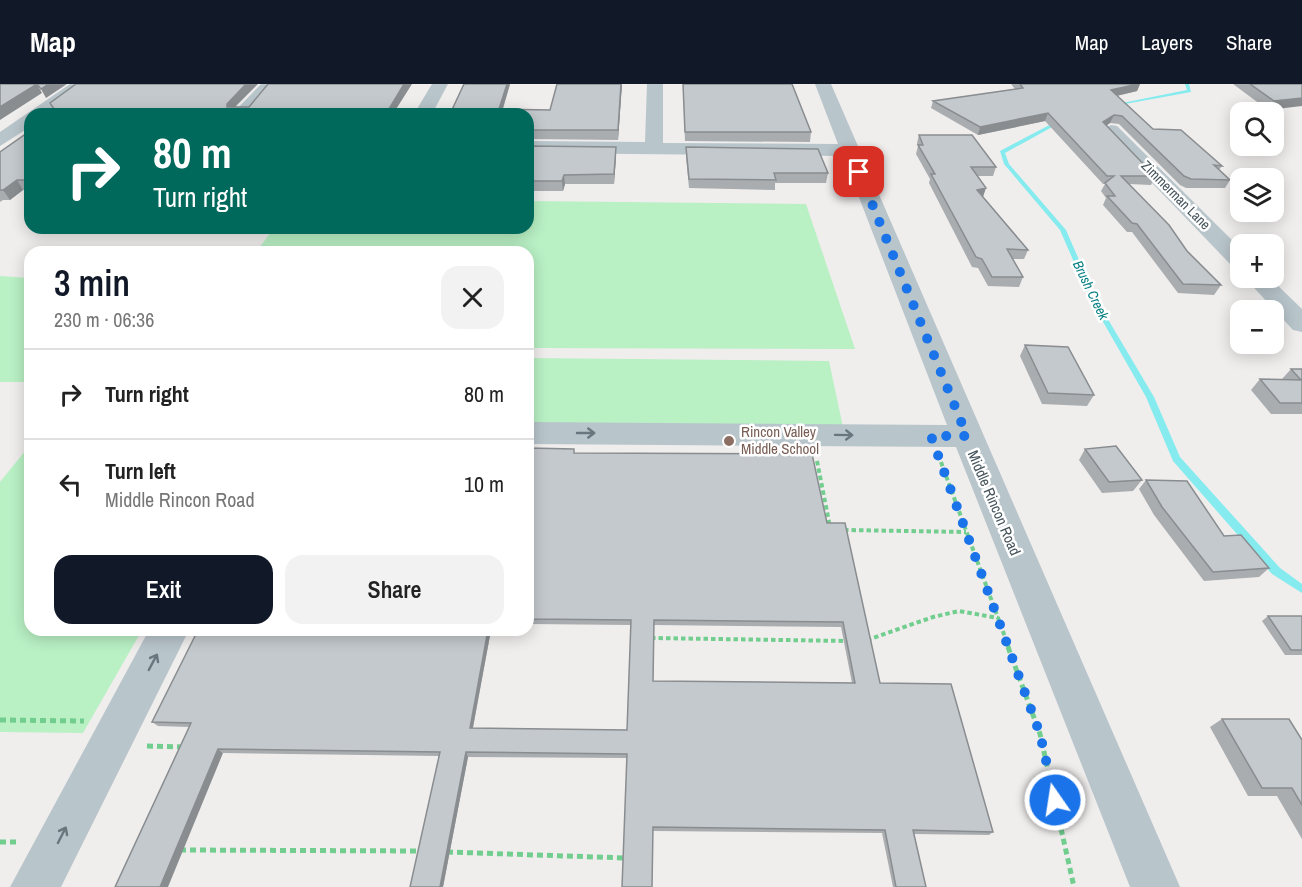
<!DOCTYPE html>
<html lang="en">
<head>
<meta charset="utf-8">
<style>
	:root { --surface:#fff; --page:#f2f2f2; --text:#222; --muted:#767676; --line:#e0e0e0; --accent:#111827 }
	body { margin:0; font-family:"Archivo Narrow",sans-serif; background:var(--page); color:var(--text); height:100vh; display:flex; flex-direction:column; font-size:22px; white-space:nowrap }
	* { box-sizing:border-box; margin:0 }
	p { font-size:20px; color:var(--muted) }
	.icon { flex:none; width:33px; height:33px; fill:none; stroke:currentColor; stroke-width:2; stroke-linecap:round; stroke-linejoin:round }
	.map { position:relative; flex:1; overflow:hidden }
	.sheet { position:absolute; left:24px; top:162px; width:510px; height:390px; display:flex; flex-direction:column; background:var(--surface); border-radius:18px; box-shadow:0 3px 15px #0003 }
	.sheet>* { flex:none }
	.hud { position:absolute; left:24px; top:24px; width:510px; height:126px; border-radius:18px; box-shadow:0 3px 15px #0003; background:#00695c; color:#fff; overflow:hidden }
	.tools { position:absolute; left:1230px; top:18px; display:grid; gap:12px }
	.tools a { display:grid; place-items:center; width:54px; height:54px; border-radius:12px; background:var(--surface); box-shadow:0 3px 15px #0003; font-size:30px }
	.pin { position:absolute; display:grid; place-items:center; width:51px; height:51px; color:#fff; margin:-26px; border-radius:12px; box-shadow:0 3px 9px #0006 }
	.me { position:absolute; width:66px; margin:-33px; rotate:347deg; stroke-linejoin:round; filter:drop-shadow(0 0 4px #0008) }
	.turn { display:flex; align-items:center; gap:21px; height:126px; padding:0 30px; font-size:27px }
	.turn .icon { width:78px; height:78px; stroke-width:2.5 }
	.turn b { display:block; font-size:42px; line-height:51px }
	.round { display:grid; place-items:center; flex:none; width:63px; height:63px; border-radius:18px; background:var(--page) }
	.overview { display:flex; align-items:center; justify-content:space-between; height:102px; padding:0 30px }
	h1 { font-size:36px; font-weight:600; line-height:45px; color:var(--accent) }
	.action { display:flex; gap:12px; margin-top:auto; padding:12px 30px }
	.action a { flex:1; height:69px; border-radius:18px; background:var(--accent); color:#fff; font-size:24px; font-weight:600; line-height:69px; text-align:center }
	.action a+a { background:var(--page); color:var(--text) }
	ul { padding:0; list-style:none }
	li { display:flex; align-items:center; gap:18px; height:90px; padding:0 30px; border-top:2px solid var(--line) }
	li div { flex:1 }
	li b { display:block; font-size:22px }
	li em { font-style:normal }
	header { display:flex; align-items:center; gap:36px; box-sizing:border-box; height:84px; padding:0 30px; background:var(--accent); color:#fff }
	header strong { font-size:28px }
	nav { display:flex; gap:33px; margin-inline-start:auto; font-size:21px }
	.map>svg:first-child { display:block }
</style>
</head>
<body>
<header>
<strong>Map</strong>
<nav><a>Map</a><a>Layers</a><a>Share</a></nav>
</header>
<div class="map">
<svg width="1302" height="803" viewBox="0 0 1302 803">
	<rect width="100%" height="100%" fill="#f0eded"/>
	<path fill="#b9f0c4" d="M528,117L806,120L855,265L528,264V168H256L274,144H528Z
		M0,192L30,194V295L28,298H0Z
		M528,274L829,277L844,348L528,346Z
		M30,361V546H142L83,649L0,648V398Z"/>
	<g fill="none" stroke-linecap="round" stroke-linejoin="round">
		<path fill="#85ebee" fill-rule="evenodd" d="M1185,0H1189L1191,8L1114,22L1112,21L1187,6Z
			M1059,36L1063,37L1005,69L1009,80L1066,146L1096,215L1154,313L1180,373L1280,484L1302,500V509L1272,490L1173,377L1146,313L1090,215L1060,146L1004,80L1000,67Z"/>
		<path stroke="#71ce8f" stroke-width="4" stroke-dasharray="4.5 3" stroke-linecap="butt" d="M817,377L830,443
			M941,378L1009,564
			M844,446L966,448
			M651,554L848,557
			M867,556L933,533L959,527L998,534"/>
		<path stroke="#71ce8f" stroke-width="5" stroke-dasharray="6 4" stroke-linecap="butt" d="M1008,563L1040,650L1074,803
			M0,636L84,637
			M147,662L185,663
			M0,758H17
			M180,766L422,767
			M447,768L626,774"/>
		<path fill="#b8c5cb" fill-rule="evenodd" d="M70,0H89L49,30H30V43L0,62V48Z
			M261,0H278L251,30H232Z
			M432,0H448L432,30H414Z
			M647,0H663V59L838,60L815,0H831L1180,803H1130L956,363L528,360V338L947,341L843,72L528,69V57L645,58Z
			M1111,41L1117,42L1240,164V184L1232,182L1105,50L1102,46Z
			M1245,194H1270L1302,225V248L1293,246Z
			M149,546H189L61,803H10Z"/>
	</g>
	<path fill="#a9adb0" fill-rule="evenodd" d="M464,0H510L503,25L550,26L622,0L618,56L528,55V30H450Z
		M683,0H792L811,48L810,58L685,57Z
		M1011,0H1140L1137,7L1117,12L1153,45L1222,82L1219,86L1230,96L1225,104H1186L1180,101L1119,40L1110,39L1107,41L1155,92L1151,101L1129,100L1187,167L1221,201L1214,211L1178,209L1132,148H1127L1103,121L1106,114L1101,107L1105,100H1103L1045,37L978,51L931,24L933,17L1015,5Z
		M1233,0H1302L1268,26Z
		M30,47V106H23L10,116H3L0,118V68Z
		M919,51L996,83L993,92H977L983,113L1028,166L1024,175H1012L1023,193L1019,203L988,202L978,184L972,183L929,99L930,95L916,70L918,62L917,59Z
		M528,62L616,72L614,100H565L563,107H528Z
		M686,63L828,89L826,99H775V106L689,104L686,73Z
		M1025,261L1094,311L1087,322L1042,320L1020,272Z
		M1291,285H1302V330H1271L1251,306L1260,295H1282Z
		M528,364L575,369L827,439L880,599L993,748L989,751L914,750L926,803H893L882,749L653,747L627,674L468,673L443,803H410L439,672L223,669L189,643L158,642L152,638L491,546L473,644L627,646L631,541L528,540ZM654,541L841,543L852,599L653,597Z
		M1085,365L1142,396L1133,407L1102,409L1079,376Z
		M1146,396L1224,452L1269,484L1259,493L1204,497L1154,431L1139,405Z
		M1268,532H1302V571H1285L1262,537Z
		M1222,635L1302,656V755L1277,712H1248L1210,643Z"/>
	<path fill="#898d90" d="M37,0L42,9L0,36V23Z
		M49,0H67L46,14L41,5Z
		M246,0H258L230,28L227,23V20Z
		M404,0H412L393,30H386Z
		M507,0H510L501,30L499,25Z
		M621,0H622L618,56V46Z
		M1138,0H1140L1137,7L1107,14L1111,6Z
		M1302,14V22L1268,26L1274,17Z
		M1048,29L1045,37L978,51L980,43Z
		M1114,31L1110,39L1100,46L1103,38Z
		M616,63V72L614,100V90Z
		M564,91L565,100L563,107L562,97Z
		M17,96L23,106L10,116L3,106Z
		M986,104L983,113L977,106Z
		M488,546H491L472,648L470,644Z
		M218,665L223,669L168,803H160Z
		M466,668L468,673L443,803H440Z"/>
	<path fill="#c4c9cd" stroke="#898d90" stroke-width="1.5" fill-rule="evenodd" d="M0,0H49L41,5L37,0L0,23Z
		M76,0H246L227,20V23H249L268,0H404L386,30H53L56,28L50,19Z
		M464,0H507L499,25L550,26L557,0H621L618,46H528V30H450Z
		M683,0H792L811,48H685Z
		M1020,0H1138L1111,6L1153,45L1181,46L1222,82L1214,81L1230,96L1191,95L1184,92L1122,32L1114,31L1103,38L1155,92H1121L1169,141L1187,167L1221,201L1183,200L1137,140L1132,139L1107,112H1115L1105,99L1114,92H1107L1048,29L980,43L933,17L1023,4Z
		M1250,0H1302V14L1274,17Z
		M30,47V96H17L3,106H0V68Z
		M919,51H972L996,83H971L986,104L977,106L1028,166L1007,165L1023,193H992L982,175L976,173L931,90H935L918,61H923Z
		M528,62L616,63L614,90L564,91L562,97H528Z
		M686,63L818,65L828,89H774L776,96L689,95Z
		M1025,261L1068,263L1094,311L1048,309Z
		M1291,285H1302V319H1280L1260,295L1301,296Z
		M1116,362L1142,396L1109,398L1085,365Z
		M528,364L574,365V369L812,370L827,439H845L880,599L951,600L993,748L913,746L926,803H896L885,746L653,743L652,803H622L627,670L466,668L440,803H410L440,668L218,665L160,803H115L191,639L152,638L198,546H488L470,644L627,646L631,536L528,535ZM654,536L843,538L855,599L653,597Z
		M1146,396L1187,397L1224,452L1241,451L1269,484L1213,488L1162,423Z
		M1268,532H1302V566H1291Z
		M1222,635H1289L1302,656V721L1292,704H1262Z"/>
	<defs><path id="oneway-shaft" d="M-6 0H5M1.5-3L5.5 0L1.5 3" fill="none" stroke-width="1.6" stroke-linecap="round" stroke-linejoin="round" transform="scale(1.5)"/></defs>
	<g stroke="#68767d">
		<use href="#oneway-shaft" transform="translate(586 349)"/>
		<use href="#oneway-shaft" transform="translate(844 351) rotate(1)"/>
		<use href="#oneway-shaft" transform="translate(153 578) rotate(-62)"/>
		<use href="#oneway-shaft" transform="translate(62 751) rotate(-63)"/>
	</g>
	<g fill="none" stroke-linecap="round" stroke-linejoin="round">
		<path stroke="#1a73e8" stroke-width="10" stroke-dasharray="0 18" d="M859,88L967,352H931L1040,650L1055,716"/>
	</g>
	<circle fill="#8d6e63" stroke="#fff" stroke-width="2" cx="729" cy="357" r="6"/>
	<g text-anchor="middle" stroke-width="5" stroke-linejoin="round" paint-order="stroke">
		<g font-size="14" fill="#45545b" stroke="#fff">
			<text transform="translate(1176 111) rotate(45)" y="5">Zimmerman Lane</text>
		</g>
		<g font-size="14" font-style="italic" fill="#0a8184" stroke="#fff">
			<text transform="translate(1091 206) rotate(64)" y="5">Brush Creek</text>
		</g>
		<g font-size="15" fill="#785e54" stroke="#fff" text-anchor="start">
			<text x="741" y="353">Rincon Valley<tspan x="741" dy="17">Middle School</tspan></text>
		</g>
		<g font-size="15" fill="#45545b" stroke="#fff">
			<text transform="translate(994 419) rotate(67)" y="5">Middle Rincon Road</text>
		</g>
	</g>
</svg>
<div class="tools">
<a><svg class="icon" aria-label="search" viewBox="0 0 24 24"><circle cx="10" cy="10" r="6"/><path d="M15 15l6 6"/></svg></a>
<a><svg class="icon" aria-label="layers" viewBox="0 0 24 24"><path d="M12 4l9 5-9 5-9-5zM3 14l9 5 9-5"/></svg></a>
<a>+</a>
<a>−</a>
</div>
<div class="pin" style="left:859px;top:88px;background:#d93025"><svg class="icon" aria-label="arrive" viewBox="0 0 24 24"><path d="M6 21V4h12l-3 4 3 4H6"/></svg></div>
<svg class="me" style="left:1055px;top:716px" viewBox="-20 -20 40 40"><circle r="17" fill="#1a73e8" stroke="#fff" stroke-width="3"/><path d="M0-11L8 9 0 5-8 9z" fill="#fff"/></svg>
<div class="hud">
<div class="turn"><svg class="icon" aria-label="right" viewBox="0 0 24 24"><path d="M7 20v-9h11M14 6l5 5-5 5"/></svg><div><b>80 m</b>Turn right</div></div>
</div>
<section class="sheet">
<div class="overview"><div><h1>3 min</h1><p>230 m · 06:36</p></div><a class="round"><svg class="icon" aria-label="close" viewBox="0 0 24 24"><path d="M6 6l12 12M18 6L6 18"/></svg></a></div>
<ul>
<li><svg class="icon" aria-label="right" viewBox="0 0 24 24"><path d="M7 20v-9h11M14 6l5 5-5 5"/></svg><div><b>Turn right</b></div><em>80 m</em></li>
<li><svg class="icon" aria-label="left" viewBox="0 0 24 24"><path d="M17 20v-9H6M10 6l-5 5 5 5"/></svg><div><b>Turn left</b><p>Middle Rincon Road</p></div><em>10 m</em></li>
</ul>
<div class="action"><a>Exit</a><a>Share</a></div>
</section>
</div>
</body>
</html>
